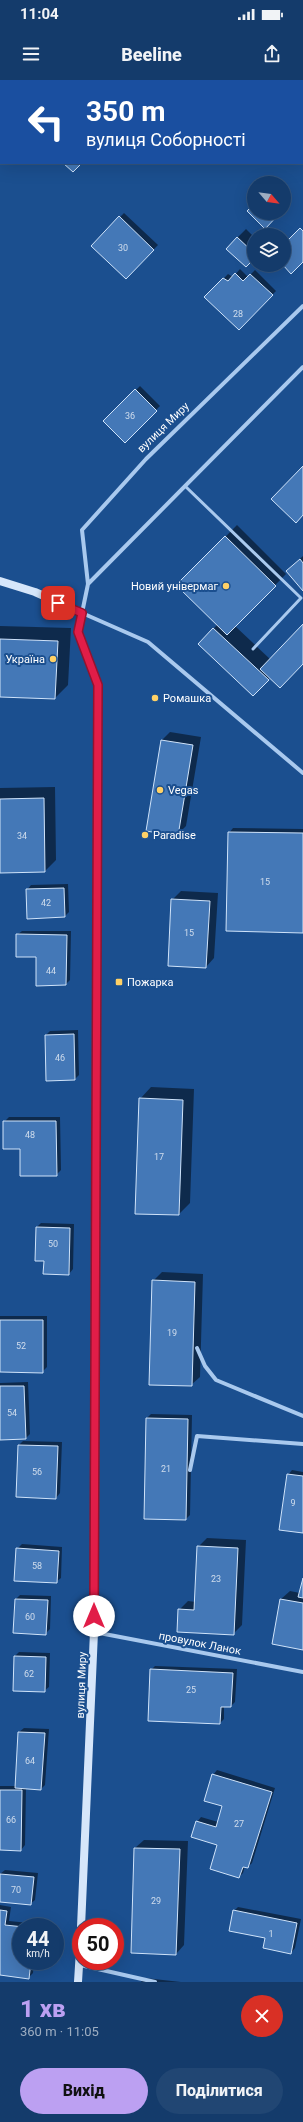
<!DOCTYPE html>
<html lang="uk">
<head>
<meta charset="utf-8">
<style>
	:root { --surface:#143b6b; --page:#214673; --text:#f1f3f6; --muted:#9dadc1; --line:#33557e; --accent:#bca0f2 }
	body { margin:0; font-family:Roboto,sans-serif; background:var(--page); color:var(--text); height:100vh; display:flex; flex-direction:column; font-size:15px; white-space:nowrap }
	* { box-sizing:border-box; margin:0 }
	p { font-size:13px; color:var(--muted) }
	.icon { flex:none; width:22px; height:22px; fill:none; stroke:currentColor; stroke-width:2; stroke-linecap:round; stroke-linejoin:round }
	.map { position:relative; height:1902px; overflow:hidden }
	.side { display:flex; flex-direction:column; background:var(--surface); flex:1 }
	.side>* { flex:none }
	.guide { position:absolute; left:0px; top:0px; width:303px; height:84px; box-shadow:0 4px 16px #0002,0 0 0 1px var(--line); background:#1a4fa0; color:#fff; overflow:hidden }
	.needle { width:26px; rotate:118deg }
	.fabs { position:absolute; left:247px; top:96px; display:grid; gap:8px }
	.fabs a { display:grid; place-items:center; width:44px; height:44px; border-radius:50%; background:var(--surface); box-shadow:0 4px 16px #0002,0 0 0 1px var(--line); font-size:20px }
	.speed { position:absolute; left:12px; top:1838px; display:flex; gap:8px; font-size:20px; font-weight:700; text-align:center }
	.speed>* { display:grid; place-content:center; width:52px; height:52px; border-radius:50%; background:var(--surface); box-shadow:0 4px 16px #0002,0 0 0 1px var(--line); line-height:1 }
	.speed small { font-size:10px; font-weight:400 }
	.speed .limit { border:6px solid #d22; background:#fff; color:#111 }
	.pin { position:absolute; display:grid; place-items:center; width:34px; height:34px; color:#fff; margin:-17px; border-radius:8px; box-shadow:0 2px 6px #0006 }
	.me { position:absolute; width:44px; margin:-22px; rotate:0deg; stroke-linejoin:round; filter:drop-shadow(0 0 3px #0008) }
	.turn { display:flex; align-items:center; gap:14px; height:84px; padding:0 20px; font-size:18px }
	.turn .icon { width:52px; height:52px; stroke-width:2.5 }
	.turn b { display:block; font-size:28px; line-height:34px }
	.round { display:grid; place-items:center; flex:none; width:42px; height:42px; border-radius:21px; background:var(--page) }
	.overview { display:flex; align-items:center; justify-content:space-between; height:68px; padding:0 20px }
	h1 { font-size:24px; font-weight:800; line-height:30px; color:var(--accent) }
	.action { display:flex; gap:8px; margin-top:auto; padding:8px 20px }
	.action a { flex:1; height:46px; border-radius:24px; background:var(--accent); color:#111; font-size:16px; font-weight:800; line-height:46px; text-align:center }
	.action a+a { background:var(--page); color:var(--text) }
	.status { display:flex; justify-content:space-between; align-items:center; height:28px; padding:0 20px; background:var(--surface); direction:ltr }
	.status svg { height:11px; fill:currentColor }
	header { display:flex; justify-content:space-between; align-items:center; height:52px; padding:0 20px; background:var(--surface); font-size:18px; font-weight:800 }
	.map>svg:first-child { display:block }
</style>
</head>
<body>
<div class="status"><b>11:04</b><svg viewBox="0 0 49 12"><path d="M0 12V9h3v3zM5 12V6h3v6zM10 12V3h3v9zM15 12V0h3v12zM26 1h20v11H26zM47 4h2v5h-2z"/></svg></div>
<header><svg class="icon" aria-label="menu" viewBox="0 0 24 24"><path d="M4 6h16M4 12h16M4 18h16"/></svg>Beeline<svg class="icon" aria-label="share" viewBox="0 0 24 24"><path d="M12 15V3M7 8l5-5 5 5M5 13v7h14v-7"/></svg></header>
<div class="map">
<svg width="303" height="1902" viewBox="0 0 303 1902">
	<rect width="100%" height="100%" fill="#1b4f8f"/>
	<path fill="#0007" d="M268,0H303V4L302,1H266Z
		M284,117L289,122L284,128Z
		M124,133L158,165L126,198L92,166Z
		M246,149L254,157V178L237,158Z
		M240,189L248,197L255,190L276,211L239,249L206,217L228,194L233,197Z
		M140,306L160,326L125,361L105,341Z
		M237,445L286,494L235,546L271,580L303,546V583L270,597L265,603L199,564L217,545L178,505Z
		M303,476V509L287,491Z
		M0,546L71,548L68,605L55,618L0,616Z
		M170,652L201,657L186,746L177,755L162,660Z
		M55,707L56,780L45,791L0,792V708Z
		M233,748L303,749V852L229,753Z
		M68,804L69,832L65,836L28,838L27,810L31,805Z
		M181,811L218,813L214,878L206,887L172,820Z
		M22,851H71L70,900L66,904L37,905V876L17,855Z
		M78,950L79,995L75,999L46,955L50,951Z
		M151,1007L194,1009L190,1123L179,1134L140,1019Z
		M9,1037H60L61,1090L56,1095L21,1068L4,1042Z
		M41,1143L74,1144L73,1189L69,1194L45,1180L37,1147Z
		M162,1192L203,1194L200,1297L191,1305L153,1201Z
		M0,1236H47V1287L42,1292L0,1291Z
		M28,1302L30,1354L26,1358L0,1359V1303Z
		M151,1334L192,1335L190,1435L186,1439L147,1338Z
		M23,1361L62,1362L60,1413L56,1418L19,1365Z
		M292,1390L303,1392V1452L288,1395Z
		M207,1458L246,1460L242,1545L233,1554L179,1530L188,1521L196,1522L198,1467Z
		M22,1464L62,1467L61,1498L56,1502L17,1469Z
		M303,1502V1569L273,1563L281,1519L290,1511L300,1513Z
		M20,1515L51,1516L50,1549L45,1554L16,1519Z
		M19,1572L50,1573L49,1607L44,1611L15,1576Z
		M155,1586L237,1589L235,1622L231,1626H224V1639L220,1643L151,1590Z
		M24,1648L49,1649L45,1705L41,1709L26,1708L25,1765L21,1770L0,1769V1706H16L19,1652Z
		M217,1690L275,1708L252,1783L248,1787L245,1786L243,1793L239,1797L219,1764L197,1742L201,1737L218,1742L223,1726L213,1695Z
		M144,1760L188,1761L184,1865L176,1874L132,1872L135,1768Z
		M5,1790L38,1793L35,1820L30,1824L0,1821V1794Z
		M0,1825L11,1827L9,1841L39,1844L38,1847H21V1881H34L33,1893L28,1898L0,1894Z
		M238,1827L301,1839L295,1868L291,1873L267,1857L234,1831Z
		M145,1898L181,1902H141Z"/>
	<path fill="#4478b7" stroke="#cfe3fa" d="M63,83H82L73,92Z
		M254,124V133H280L265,149L247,131Z
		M119,136L154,170L126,199L91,166Z
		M300,148L303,151V182L291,194L283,185L284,164Z
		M237,157L254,173V179L246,187L226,169Z
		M235,193L243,201L250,194L273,215L239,250L204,217L223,198L228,201Z
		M135,309L157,331L125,363L103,341Z
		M303,386V435L296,443L271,419Z
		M225,456L276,506L227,555L176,505Z
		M300,479L303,483V511L286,491Z
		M303,544V584L280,608L260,589Z
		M213,548L269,600L253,616L198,564Z
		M0,559L58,561L55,619L0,617Z
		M161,660L193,665L178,756L146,751Z
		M44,718L45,792L0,793V719Z
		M228,752L303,753V853L226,851Z
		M64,808L65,837L27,839L26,809Z
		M171,819L210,821L206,888L168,886Z
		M16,854L67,855L66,905L36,906V877H16Z
		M74,954L75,1000L46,1001L45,955Z
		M139,1018L183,1020L179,1135L135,1134Z
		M3,1041H56L57,1096H20V1069H3Z
		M36,1147L70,1148L69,1195L43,1194L44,1181H35Z
		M152,1200L195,1202L192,1306L149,1305Z
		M0,1240H43V1293L0,1292Z
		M0,1306H24L26,1359L0,1360Z
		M146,1338L188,1339L186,1440L144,1439Z
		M18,1365L58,1366L56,1419L16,1417Z
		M287,1394L303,1396V1453L279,1450Z
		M197,1466L238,1468L234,1555L177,1552L178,1529L194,1530Z
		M16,1468L59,1471L57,1503L14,1501Z
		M303,1498V1518L298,1517Z
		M15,1519L48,1520L46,1555L13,1553Z
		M280,1519L303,1523V1570L272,1564Z
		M14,1576L46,1577L45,1612L13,1611Z
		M150,1589L233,1593L231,1627H221L220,1644L148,1641Z
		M18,1652L45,1653L41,1710L15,1708Z
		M212,1694L272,1712L248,1788L243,1787L239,1798L210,1789L217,1765L191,1757L196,1741L216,1747L222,1726L204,1721Z
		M0,1710H22L21,1771L0,1770Z
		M134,1768L180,1769L176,1875L131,1873Z
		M0,1794L34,1797L31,1825L0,1822Z
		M0,1830L7,1831L5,1845L24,1847H21V1881H31L29,1899L0,1895Z
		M233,1830L297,1843L291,1874L263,1868L265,1858L229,1851Z"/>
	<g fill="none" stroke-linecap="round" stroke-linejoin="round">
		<path stroke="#a9c9ee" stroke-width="3" d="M185,406L301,518L253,569"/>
		<path stroke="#a9c9ee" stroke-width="4" d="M303,226L146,379L82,450L88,504L82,533L148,562L303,693
			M88,504L303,287
			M197,1268L205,1286L216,1300L303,1336
			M190,1390L197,1356L303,1364
			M94,1552L303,1592
			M80,1885L155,1902"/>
		<path stroke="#d6e6fa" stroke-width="8" d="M0,501L35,512L82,533L78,552L98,605L94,1552L81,1847
			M78,1902L81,1854"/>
	</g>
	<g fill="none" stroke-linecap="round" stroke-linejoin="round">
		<g stroke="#92132f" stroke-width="10">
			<path id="route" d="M58,523L82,533L78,552L98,605L94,1536"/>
		</g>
		<use href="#route" stroke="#e11d48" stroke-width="7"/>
	</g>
	<g fill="#ffd166" stroke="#1b4f8f" stroke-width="1.5">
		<circle cx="226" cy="506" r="4"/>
		<circle cx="53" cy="579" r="4"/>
		<circle cx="155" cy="618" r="4"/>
		<circle cx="160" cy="710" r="4"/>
		<circle cx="145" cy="755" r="4"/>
		<rect x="115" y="898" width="8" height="8" rx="2"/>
	</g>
	<g text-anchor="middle" stroke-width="4" stroke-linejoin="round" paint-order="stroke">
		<g font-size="9" fill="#d0dded">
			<text x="123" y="171">30</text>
			<text x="238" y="237">28</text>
			<text x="130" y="339">36</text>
			<text x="22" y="759">34</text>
			<text x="265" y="805">15</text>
			<text x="46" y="826">42</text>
			<text x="189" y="856">15</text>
			<text x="51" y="894">44</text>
			<text x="60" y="981">46</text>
			<text x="30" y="1058">48</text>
			<text x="159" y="1080">17</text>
			<text x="53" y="1167">50</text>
			<text x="172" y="1256">19</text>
			<text x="21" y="1269">52</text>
			<text x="12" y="1336">54</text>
			<text x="166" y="1392">21</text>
			<text x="37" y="1395">56</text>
			<text x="293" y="1426">9</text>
			<text x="37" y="1489">58</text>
			<text x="216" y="1502">23</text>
			<text x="30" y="1540">60</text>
			<text x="29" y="1597">62</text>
			<text x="191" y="1613">25</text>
			<text x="30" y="1684">64</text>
			<text x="11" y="1743">66</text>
			<text x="239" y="1747">27</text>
			<text x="16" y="1813">70</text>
			<text x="156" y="1824">29</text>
			<text x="271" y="1857">1</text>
		</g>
		<g font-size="11" fill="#fff" stroke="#1b4f8f">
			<text transform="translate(163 347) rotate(-44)" y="4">вулиця Миру</text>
			<text transform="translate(200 1563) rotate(11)" y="4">провулок Ланок</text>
			<text transform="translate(81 1605) rotate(-88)" y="4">вулиця Миру</text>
		</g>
		<g font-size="11" fill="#fff" stroke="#1b4f8f" text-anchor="start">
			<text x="218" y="510" text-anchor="end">Новий універмаг</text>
			<text x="45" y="583" text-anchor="end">Україна</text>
			<text x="163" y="622">Ромашка</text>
			<text x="168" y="714">Vegas</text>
			<text x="153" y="759">Paradise</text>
			<text x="127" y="906">Пожарка</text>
		</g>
	</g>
</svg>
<div class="fabs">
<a><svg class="needle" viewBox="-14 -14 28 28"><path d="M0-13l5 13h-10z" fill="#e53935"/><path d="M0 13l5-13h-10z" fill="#9dadc1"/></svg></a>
<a><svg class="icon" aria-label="layers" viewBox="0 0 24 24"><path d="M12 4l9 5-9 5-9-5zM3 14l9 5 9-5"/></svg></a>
</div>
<div class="speed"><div>44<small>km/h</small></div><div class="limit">50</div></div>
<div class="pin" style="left:58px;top:523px;background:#d93025"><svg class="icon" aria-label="arrive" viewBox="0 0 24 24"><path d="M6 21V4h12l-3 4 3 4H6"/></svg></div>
<svg class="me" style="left:94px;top:1536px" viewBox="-20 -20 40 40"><circle r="19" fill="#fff"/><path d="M0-13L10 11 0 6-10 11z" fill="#e11d48"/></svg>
<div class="guide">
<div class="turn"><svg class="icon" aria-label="left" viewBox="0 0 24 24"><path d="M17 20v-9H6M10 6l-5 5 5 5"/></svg><div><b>350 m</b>вулиця Соборності</div></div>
</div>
</div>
<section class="side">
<div class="overview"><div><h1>1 хв</h1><p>360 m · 11:05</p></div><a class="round" style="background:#d93025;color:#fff"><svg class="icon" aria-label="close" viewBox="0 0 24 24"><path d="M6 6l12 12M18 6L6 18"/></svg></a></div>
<div class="action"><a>Вихід</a><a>Поділитися</a></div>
</section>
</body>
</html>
